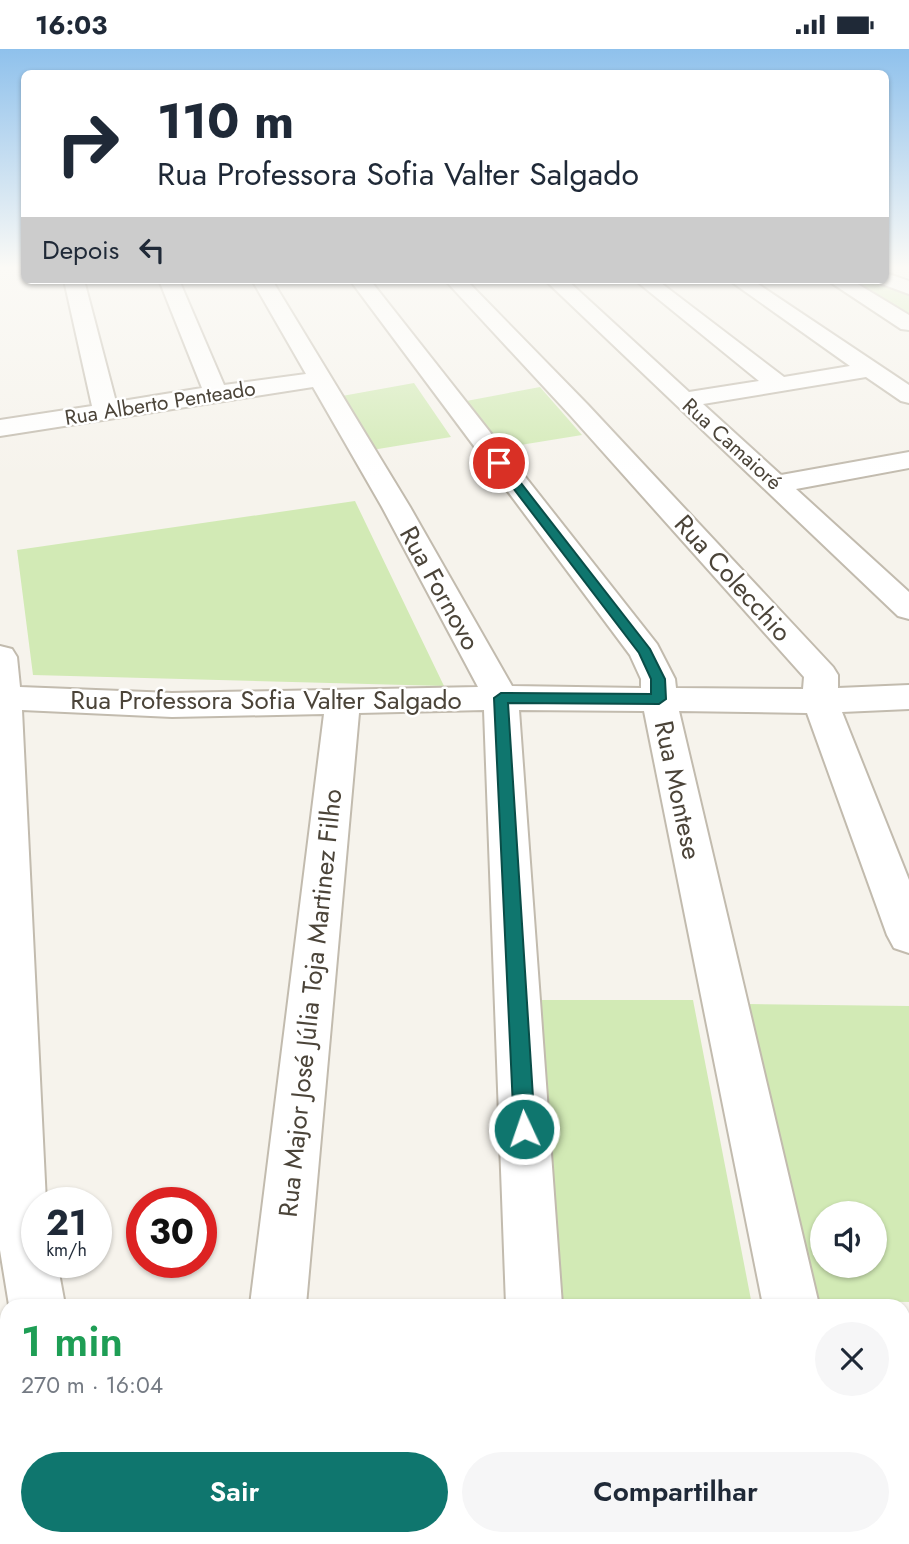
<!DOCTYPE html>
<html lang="pt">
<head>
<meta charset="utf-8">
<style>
	:root { --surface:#fff; --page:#f6f6f7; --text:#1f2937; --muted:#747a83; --accent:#0f766e }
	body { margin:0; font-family:Jost,sans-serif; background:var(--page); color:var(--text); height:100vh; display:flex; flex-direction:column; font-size:26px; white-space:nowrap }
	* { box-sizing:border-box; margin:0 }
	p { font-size:23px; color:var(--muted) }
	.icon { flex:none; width:38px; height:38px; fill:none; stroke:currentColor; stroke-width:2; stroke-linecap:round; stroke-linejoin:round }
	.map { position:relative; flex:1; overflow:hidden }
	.side { position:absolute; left:0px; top:1250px; width:910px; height:247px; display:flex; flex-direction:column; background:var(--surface); border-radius:21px 21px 0 0; box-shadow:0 2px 5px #0004 }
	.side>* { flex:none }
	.top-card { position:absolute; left:21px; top:21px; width:868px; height:214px; border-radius:10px; box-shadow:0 2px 5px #0004; background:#fff; color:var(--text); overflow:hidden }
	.buttons { position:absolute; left:810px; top:1152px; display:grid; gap:14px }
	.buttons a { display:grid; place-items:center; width:77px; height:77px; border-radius:50%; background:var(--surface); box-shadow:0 2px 5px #0004; font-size:35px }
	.speed { position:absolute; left:21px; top:1138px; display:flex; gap:14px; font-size:35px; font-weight:700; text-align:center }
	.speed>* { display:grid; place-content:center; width:91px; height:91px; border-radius:50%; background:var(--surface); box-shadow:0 2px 5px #0004; line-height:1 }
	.speed small { font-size:18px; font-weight:400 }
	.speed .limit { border:10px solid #d22; background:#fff; color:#111 }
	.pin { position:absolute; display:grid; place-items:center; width:60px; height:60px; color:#fff; margin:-30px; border:4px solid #fff; border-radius:50%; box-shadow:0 2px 7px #0007 }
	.me { position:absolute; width:77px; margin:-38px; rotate:357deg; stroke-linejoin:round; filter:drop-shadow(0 0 5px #0008) }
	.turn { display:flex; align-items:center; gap:24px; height:147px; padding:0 21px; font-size:32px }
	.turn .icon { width:91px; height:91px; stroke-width:2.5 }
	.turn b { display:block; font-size:49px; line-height:60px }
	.then { display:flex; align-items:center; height:66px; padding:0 21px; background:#0003; gap:14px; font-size:26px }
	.round { display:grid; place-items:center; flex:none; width:74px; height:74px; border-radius:37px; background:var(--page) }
	.head { display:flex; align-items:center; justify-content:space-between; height:119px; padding:0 21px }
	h1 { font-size:42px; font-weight:600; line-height:52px; color:#1e9e55 }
	.button { display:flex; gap:14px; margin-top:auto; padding:14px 21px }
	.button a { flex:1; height:80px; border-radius:42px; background:var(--accent); color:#fff; font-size:28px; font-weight:600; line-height:80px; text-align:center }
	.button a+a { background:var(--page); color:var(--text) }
	.status { display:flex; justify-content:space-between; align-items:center; height:49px; padding:0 35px; background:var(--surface); direction:ltr }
	.status svg { height:19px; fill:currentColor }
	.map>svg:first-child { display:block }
</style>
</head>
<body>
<div class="status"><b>16:03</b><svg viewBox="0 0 49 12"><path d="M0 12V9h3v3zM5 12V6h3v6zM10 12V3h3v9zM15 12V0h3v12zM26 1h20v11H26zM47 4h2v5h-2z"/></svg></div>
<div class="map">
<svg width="909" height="1495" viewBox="0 0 909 1495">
	<rect width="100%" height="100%" fill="#f6f3ec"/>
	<path fill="#d2eab5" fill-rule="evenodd" d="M850,231H871L909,244V267Z
		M414,334L451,388L372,401L342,347Z
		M540,338L582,386L496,400L461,353Z
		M355,452L444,637L33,626L17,501Z
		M534,951H693L752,1256H555Z
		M746,955L909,957V1253L810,1251ZM822,1164H875V1216H822Z"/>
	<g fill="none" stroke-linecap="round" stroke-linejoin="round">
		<g stroke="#c2bbae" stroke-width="4">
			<path id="minor" d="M886,224L909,232V245L879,234L877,231H886Z
				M64,231H84L116,353L202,339L159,231H179L224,336L306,325L252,231H272L410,458L512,637L641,639V630L630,606L350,231H370L657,595L675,630L676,639L803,640L804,628L570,366L445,231H466L588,356L833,618L838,626V639L909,636V660L842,663L909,831V904L894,899L887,886L807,664L679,662L819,1256H763L644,662L519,661L562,1256H506L484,661L359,664L306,1256H250L324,665L172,668L22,661L46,1153H37V1213H57L65,1256H9L0,1201V597L12,600L17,608L20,638L172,644L478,638L382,458L313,338L0,387V371L92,357Z
				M545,231H567L689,343L759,332L635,231H657L784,328L850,317L729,231H752L909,336V354L901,352L866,328L703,355L781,426L909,403V419L796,440L909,543V570L898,567Z
				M827,231H851L909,266V281L901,280Z
				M43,1489H109L110,1495H44Z
				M220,1489H286L285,1495H219Z
				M514,1489H580V1495H514Z
				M808,1489H874L876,1495H810Z"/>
		</g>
		<use href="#minor" fill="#fff" fill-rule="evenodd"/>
	</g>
	<linearGradient id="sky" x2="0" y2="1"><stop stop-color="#8fc1ec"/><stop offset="0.51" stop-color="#fbfaf6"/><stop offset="1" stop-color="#fbfaf6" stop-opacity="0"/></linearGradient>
	<rect width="909" height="428" fill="url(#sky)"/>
	<path fill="#0f766e" stroke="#0a4d48" stroke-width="2" d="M499,410L503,411L650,600L665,630L666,650L659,655L508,654L535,1080L532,1087L524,1090L517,1087L514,1080L494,649L501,644L651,645V630L639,604L494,414Z"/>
	<g text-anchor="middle" stroke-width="5" stroke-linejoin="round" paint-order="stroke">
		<g font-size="21" fill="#4b4439" stroke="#fff">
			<text transform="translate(160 354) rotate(-9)" y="7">Rua Alberto Penteado</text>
			<text transform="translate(732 395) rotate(42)" y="7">Rua Camaioré</text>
		</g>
		<g font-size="26" fill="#4b4439" stroke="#fff">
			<text transform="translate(733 529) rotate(48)" y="9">Rua Colecchio</text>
			<text transform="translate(440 539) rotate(61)" y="9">Rua Fornovo</text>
			<text x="266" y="660">Rua Professora Sofia Valter Salgado</text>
			<text transform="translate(678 741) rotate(78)" y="9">Rua Montese</text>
			<text transform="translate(310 954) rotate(-84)" y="9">Rua Major José Júlia Toja Martinez Filho</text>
		</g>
	</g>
</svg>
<div class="buttons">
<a><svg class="icon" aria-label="sound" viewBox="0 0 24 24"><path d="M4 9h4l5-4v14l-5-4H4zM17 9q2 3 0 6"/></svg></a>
</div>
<div class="speed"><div>21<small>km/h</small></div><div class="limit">30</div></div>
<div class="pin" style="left:499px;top:414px;background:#d93025"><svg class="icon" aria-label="arrive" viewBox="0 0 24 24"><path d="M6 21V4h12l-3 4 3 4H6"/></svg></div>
<svg class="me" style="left:524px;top:1080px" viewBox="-20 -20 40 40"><circle r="17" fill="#0f766e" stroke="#fff" stroke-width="3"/><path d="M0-11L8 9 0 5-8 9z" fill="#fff"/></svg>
<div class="top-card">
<div class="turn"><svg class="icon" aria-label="right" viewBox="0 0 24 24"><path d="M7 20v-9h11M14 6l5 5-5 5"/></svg><div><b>110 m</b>Rua Professora Sofia Valter Salgado</div></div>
<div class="then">Depois<svg class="icon" aria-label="left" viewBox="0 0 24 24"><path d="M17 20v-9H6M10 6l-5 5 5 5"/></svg></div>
</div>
<section class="side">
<div class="head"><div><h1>1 min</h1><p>270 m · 16:04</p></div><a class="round"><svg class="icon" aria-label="close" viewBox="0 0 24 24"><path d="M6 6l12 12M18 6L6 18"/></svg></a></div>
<div class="button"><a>Sair</a><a>Compartilhar</a></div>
</section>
</div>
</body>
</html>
